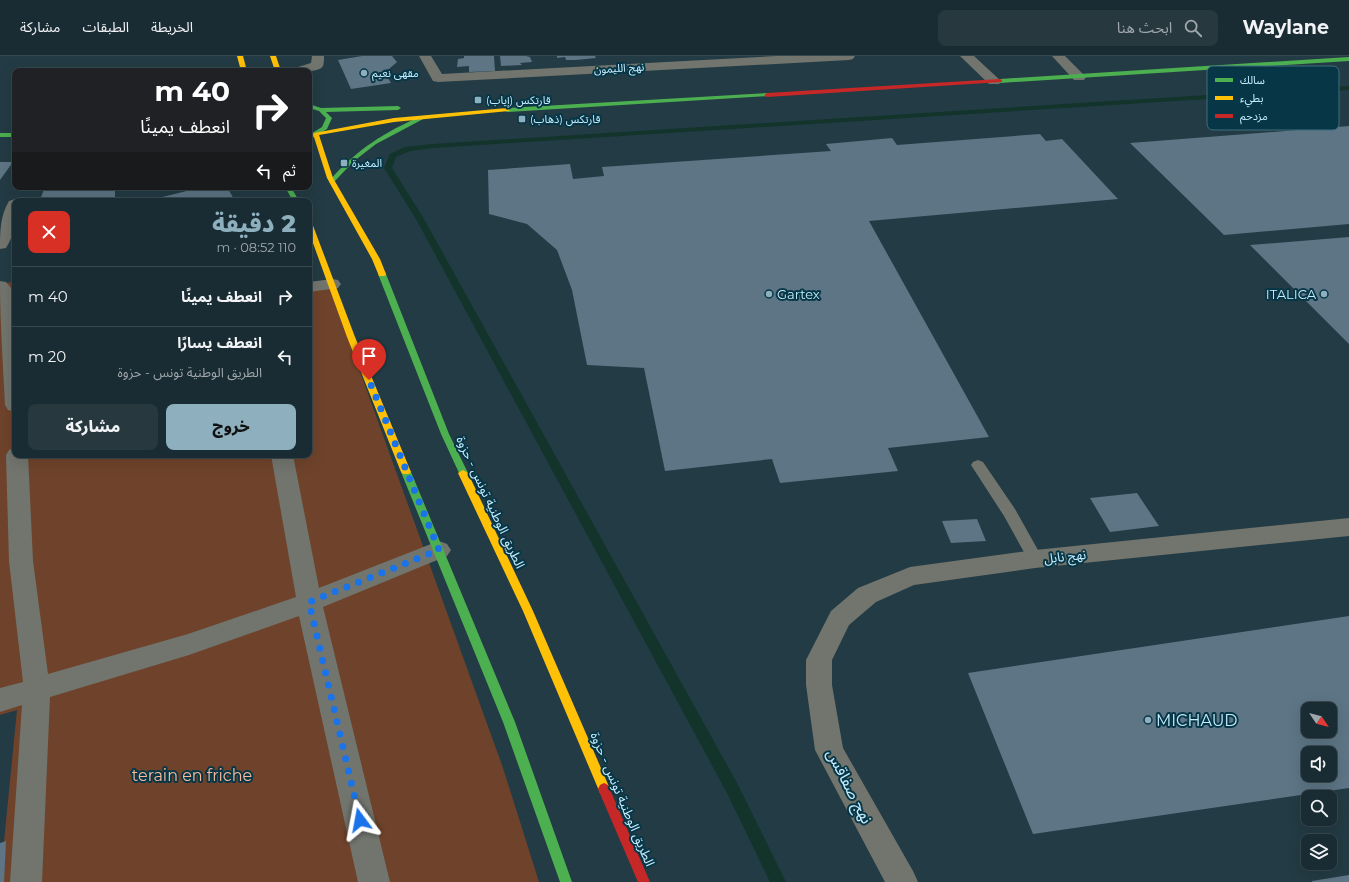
<!DOCTYPE html>
<html lang="ar">
<head>
<meta charset="utf-8">
<style>
	:root { --surface:#1a2c33; --page:#27383f; --text:#f1f3f6; --muted:#9fa7ac; --line:#38484e; --accent:#8dafbe }
	body { margin:0; font-family:Montserrat,"Noto Sans Arabic",sans-serif; background:var(--page); color:var(--text); direction:rtl; height:100vh; display:flex; flex-direction:column; font-size:15px; white-space:nowrap }
	* { box-sizing:border-box; margin:0 }
	p { font-size:13px; color:var(--muted) }
	.icon { flex:none; width:22px; height:22px; fill:none; stroke:currentColor; stroke-width:2; stroke-linecap:round; stroke-linejoin:round }
	.map { position:relative; flex:1; overflow:hidden; direction:ltr }
	.side { position:absolute; left:12px; top:142px; width:300px; height:260px; display:flex; flex-direction:column; background:var(--surface); border-radius:8px; box-shadow:0 4px 16px #0002,0 0 0 1px var(--line); direction:rtl }
	.side>* { flex:none }
	.hud { position:absolute; left:12px; top:12px; width:300px; height:122px; border-radius:8px; box-shadow:0 4px 16px #0002,0 0 0 1px var(--line); direction:rtl; background:#202124; color:#fff; overflow:hidden }
	.needle { width:26px; rotate:125deg }
	.buttons { position:absolute; left:1301px; top:646px; display:grid; gap:8px }
	.buttons a { display:grid; place-items:center; width:36px; height:36px; border-radius:8px; background:var(--surface); box-shadow:0 4px 16px #0002,0 0 0 1px var(--line); font-size:20px }
	.pin { position:absolute; display:grid; place-items:center; width:34px; height:34px; color:#fff; margin:-41px -17px; border-radius:50% 50% 50% 0; rotate:-45deg; box-shadow:0 0 4px #0007 }
	.pin .icon { rotate:45deg }
	.me { position:absolute; width:44px; margin:-22px; rotate:347deg; stroke-linejoin:round; filter:drop-shadow(0 0 3px #0008) }
	.turn { display:flex; align-items:center; gap:14px; height:84px; padding:0 16px; font-size:18px }
	.turn .icon { width:52px; height:52px; stroke-width:2.5 }
	.turn b { display:block; font-size:28px; line-height:34px }
	.then { display:flex; align-items:center; height:38px; padding:0 16px; background:#0003; gap:8px; font-size:15px }
	.round { display:grid; place-items:center; flex:none; width:42px; height:42px; border-radius:8px; background:var(--page) }
	.head { display:flex; align-items:center; justify-content:space-between; height:68px; padding:0 16px }
	h1 { font-size:24px; font-weight:800; line-height:30px; color:var(--accent) }
	.action { display:flex; gap:8px; margin-top:auto; padding:8px 16px }
	.action a { flex:1; height:46px; border-radius:8px; background:var(--accent); color:#111; font-size:16px; font-weight:800; line-height:46px; text-align:center }
	.action a+a { background:var(--page); color:var(--text) }
	ul { padding:0; list-style:none }
	li { display:flex; align-items:center; gap:12px; height:60px; padding:0 16px; border-top:1px solid var(--line) }
	li div { flex:1 }
	li b { display:block; font-size:15px }
	li em { font-style:normal }
	header { display:flex; align-items:center; gap:24px; box-sizing:border-box; height:56px; padding:0 20px; background:var(--surface); border-bottom:1px solid var(--line) }
	header strong { font-size:19px }
	nav { display:flex; gap:22px; margin-inline-start:auto; font-size:14px }
	.search { width:280px; height:36px; background:var(--page); display:flex; align-items:center; gap:10px; box-sizing:border-box; padding:0 14px; border-radius:8px; color:var(--muted); font-size:15px }
	.map>svg:first-child { display:block }
</style>
</head>
<body>
<header>
<strong>Waylane</strong>
<div class="search"><svg class="icon" aria-label="search" viewBox="0 0 24 24"><circle cx="10" cy="10" r="6"/><path d="M15 15l6 6"/></svg>ابحث هنا</div>
<nav><a>الخريطة</a><a>الطبقات</a><a>مشاركة</a></nav>
</header>
<div class="map">
<svg width="1349" height="826" viewBox="0 0 1349 826">
	<rect width="100%" height="100%" fill="#233b44"/>
	<path fill="#6f432b" d="M327,224L503,712L539,826H0L17,654L0,659V227L15,226V399H309V227Z"/>
	<g fill="none" stroke-linecap="round" stroke-linejoin="round">
		<path fill="#12342a" fill-rule="evenodd" d="M1349,30V34L433,92L410,95L396,101L392,112L424,163L737,727L786,826H770L727,737L416,163L384,112L390,98L405,91L433,88Z"/>
	</g>
	<path fill="#5d7585" fill-rule="evenodd" d="M362,0H392L397,6L389,13L383,14L391,27L351,33L338,4Z
		M464,0H494L495,15L469,16V10L457,11L458,3L464,2Z
		M500,0H526L530,1L532,6L520,7L522,9L501,10Z
		M557,0H595L596,2L576,4H566L565,1L557,2Z
		M1349,70V168L1224,179L1130,87Z
		M1040,78L1046,85L1062,83L1118,143L869,165L989,381L888,392L898,415L780,427L772,403L665,415L644,312L587,309L572,234L557,194L527,168L489,158L488,114L570,108L573,123L604,120L602,111L831,95L826,88L892,82L897,89Z
		M0,106H13L0,124Z
		M45,131H123V132L115,133V145H42L41,141Z
		M203,131H227L235,145H146Z
		M1349,181V288L1250,189Z
		M1137,437L1159,470L1110,476L1090,442Z
		M977,463L986,485L951,487L942,465Z
		M1349,560V732L1033,778L968,617ZM1308,653H1330V675H1308ZM1308,697H1330V719H1308Z
		M6,785L4,826H0V787Z
		M1349,819V826H1312V825Z"/>
	<g fill="none" stroke-linecap="round" stroke-linejoin="round">
		<path fill="#71756e" fill-rule="evenodd" d="M978,404L983,406L1015,453L1043,503L1040,507L1035,509L1030,507L1004,460L971,409L973,406Z"/>
		<path fill="#71756e" fill-rule="evenodd" d="M312,0H324C324,3 324,7 323,10C319,17 301,15 293,15L295,12L311,7Z
			M419,0H431L442,18L777,0H855L853,3L849,4L438,26L433,25Z
			M960,0H974L1001,25L999,28H989Z
			M1052,0H1065L1086,21L1084,24H1074Z
			M15,143L21,145H15C15,161 16,177 6,192L0,193C0,176 0,160 9,145Z
			M332,223L338,224L341,228L338,232L309,236V226Z
			M0,225L6,226L15,237V356L8,354L5,349C3,307 0,266 0,225Z
			M15,392V399H28L33,505L48,618L188,578L296,541L271,399H293L319,532L431,488L439,485L447,488L451,494L447,500L323,551L390,826H358L299,560L189,599L50,641L42,826H10L22,649L0,656V632L23,626L9,505L6,399L9,394Z
			M1349,462V480L1035,512L914,529L876,546L849,569L832,604V629L843,692L913,815L918,826H885L815,694L806,629V604L831,555L858,532L910,511L1035,494Z"/>
		<path fill="#4caf50" fill-rule="evenodd" d="M1349,1V5L1000,27L997,25L1000,23Z
			M767,37L770,39L769,40L507,56L504,54L507,52Z
			M309,48L321,52L398,50L401,52L398,54L326,56L332,62L327,73L309,84V79L322,71L326,62L319,55L309,52Z
			M422,60L427,61L376,88L354,105L334,126H330V124C356,94 386,75 422,60Z
			M0,77H15V81H0Z
			M285,131H291L299,145H293Z
			M379,216H385L386,218L449,378L468,417L466,419H460L441,378L378,218Z
			M406,413L411,416L515,666L572,826H560L503,666L401,416Z"/>
		<path fill="#ffc107" fill-rule="evenodd" d="M237,0H243L247,15H241Z
			M270,0H276L281,15H275Z
			M507,52L510,54L509,55L394,66L319,79L333,122L380,203L386,218L385,220H379L372,203L327,122L313,78L314,77L394,62Z
			M309,165L312,167L355,281L411,416L409,418H403L401,416L347,281L309,176Z
			M463,414L468,417L533,555L610,733L608,737L604,739L600,737L523,555L458,417Z"/>
		<path fill="#c62828" fill-rule="evenodd" d="M1000,23L1002,24V26L767,41L764,39L767,37Z
			M604,727L608,729L650,826H638L598,733L600,729Z"/>
	</g>
	<g fill="none" stroke-linecap="round" stroke-linejoin="round">
		<path stroke="#1a73e8" stroke-width="7" stroke-dasharray="0 12.6" d="M360,764L309,546L439,494L369,324"/>
	</g>
	<g fill="#8dafbe" stroke="#073747" stroke-width="1.5">
		<circle cx="364" cy="17" r="4"/>
		<rect x="474" y="40" width="8" height="8" rx="2"/>
		<rect x="518" y="59" width="8" height="8" rx="2"/>
		<rect x="340" y="103" width="8" height="8" rx="2"/>
		<circle cx="769" cy="238" r="4"/>
		<circle cx="1324" cy="238" r="4"/>
		<circle cx="1148" cy="664" r="4"/>
	</g>
	<g text-anchor="middle" stroke-width="4" stroke-linejoin="round" paint-order="stroke">
		<g font-size="11" fill="#c6edff" stroke="#073747">
			<text transform="translate(619 12) rotate(-3)" y="4">نهج الليمون</text>
		</g>
		<g font-size="11" fill="#c6edff" stroke="#073747" text-anchor="start">
			<text x="372" y="21">مقهى نعيم</text>
			<text x="486" y="48">قارتكس (إياب)</text>
			<text x="530" y="67">قارتكس (ذهاب)</text>
			<text x="352" y="111">المغيرة</text>
		</g>
		<g font-size="13" fill="#c6edff" stroke="#073747" text-anchor="start">
			<text x="777" y="243">Gartex</text>
			<text x="1316" y="243" text-anchor="end">ITALICA</text>
		</g>
		<g font-size="13" fill="#c6edff" stroke="#073747">
			<text transform="translate(491 446) rotate(65)" y="5">الطريق الوطنية تونس - حزوة</text>
			<text transform="translate(1065 500) rotate(-6)" y="5">نهج نابل</text>
			<text transform="translate(623 743) rotate(67)" y="5">الطريق الوطنية تونس - حزوة</text>
		</g>
		<g font-size="16" fill="#c6edff" stroke="#073747" text-anchor="start">
			<text x="1156" y="670">MICHAUD</text>
		</g>
		<g font-size="16" fill="#fbb999" stroke="#073747">
			<text x="192" y="725">terain en friche</text>
		</g>
		<g font-size="16" fill="#c6edff" stroke="#073747">
			<text transform="translate(850 730) rotate(63)" y="6">نهج صفاقس</text>
		</g>
	</g>
	<rect x="1207" y="10" width="132" height="64" rx="6" fill="#073747" stroke="#406e7e" stroke-width="1"/>
	<rect x="1215" y="22" width="18" height="4" fill="#4caf50"/>
	<rect x="1215" y="40" width="18" height="4" fill="#ffc107"/>
	<rect x="1215" y="58" width="18" height="4" fill="#c62828"/>
	<g font-size="11" fill="#c6edff">
		<text x="1240" y="28">سالك</text>
		<text x="1240" y="46">بطيء</text>
		<text x="1240" y="64">مزدحم</text>
	</g>
</svg>
<div class="buttons">
<a><svg class="needle" viewBox="-14 -14 28 28"><path d="M0-13l5 13h-10z" fill="#e53935"/><path d="M0 13l5-13h-10z" fill="#9fa7ac"/></svg></a>
<a><svg class="icon" aria-label="sound" viewBox="0 0 24 24"><path d="M4 9h4l5-4v14l-5-4H4zM17 9q2 3 0 6"/></svg></a>
<a><svg class="icon" aria-label="search" viewBox="0 0 24 24"><circle cx="10" cy="10" r="6"/><path d="M15 15l6 6"/></svg></a>
<a><svg class="icon" aria-label="layers" viewBox="0 0 24 24"><path d="M12 4l9 5-9 5-9-5zM3 14l9 5 9-5"/></svg></a>
</div>
<div class="pin" style="left:369px;top:324px;background:#d93025"><svg class="icon" aria-label="arrive" viewBox="0 0 24 24"><path d="M6 21V4h12l-3 4 3 4H6"/></svg></div>
<svg class="me" style="left:360px;top:764px" viewBox="-20 -20 40 40"><path d="M0-17L14 15 0 8-14 15z" fill="#1a73e8" stroke="#fff" stroke-width="4"/></svg>
<div class="hud">
<div class="turn"><svg class="icon" aria-label="right" viewBox="0 0 24 24"><path d="M7 20v-9h11M14 6l5 5-5 5"/></svg><div><b>40 m</b>انعطف يمينًا</div></div>
<div class="then">ثم<svg class="icon" aria-label="left" viewBox="0 0 24 24"><path d="M17 20v-9H6M10 6l-5 5 5 5"/></svg></div>
</div>
<section class="side">
<div class="head"><div><h1>2 دقيقة</h1><p>110 m · 08:52</p></div><a class="round" style="background:#d93025;color:#fff"><svg class="icon" aria-label="close" viewBox="0 0 24 24"><path d="M6 6l12 12M18 6L6 18"/></svg></a></div>
<ul>
<li><svg class="icon" aria-label="right" viewBox="0 0 24 24"><path d="M7 20v-9h11M14 6l5 5-5 5"/></svg><div><b>انعطف يمينًا</b></div><em>40 m</em></li>
<li><svg class="icon" aria-label="left" viewBox="0 0 24 24"><path d="M17 20v-9H6M10 6l-5 5 5 5"/></svg><div><b>انعطف يسارًا</b><p>الطريق الوطنية تونس - حزوة</p></div><em>20 m</em></li>
</ul>
<div class="action"><a>خروج</a><a>مشاركة</a></div>
</section>
</div>
</body>
</html>
